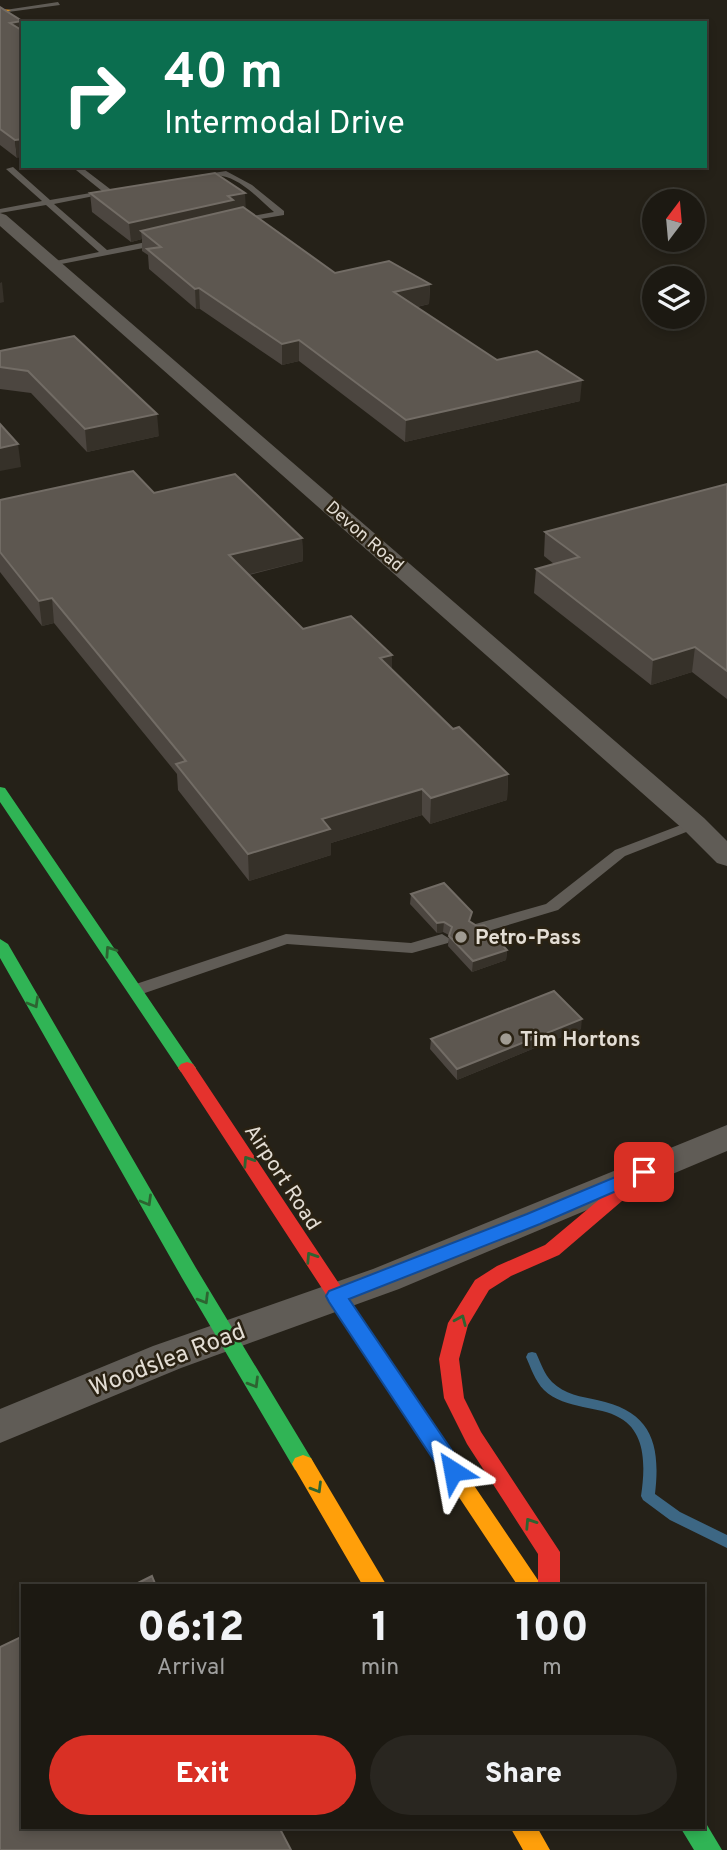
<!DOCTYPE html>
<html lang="en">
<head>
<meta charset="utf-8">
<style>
	:root { --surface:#1c1912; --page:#292620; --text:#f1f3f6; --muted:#a0a09f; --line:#3a3832; --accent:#d93025 }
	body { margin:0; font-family:Overpass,sans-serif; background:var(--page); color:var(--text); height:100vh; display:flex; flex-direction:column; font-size:26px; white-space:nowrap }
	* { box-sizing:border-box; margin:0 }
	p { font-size:23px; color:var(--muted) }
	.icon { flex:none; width:38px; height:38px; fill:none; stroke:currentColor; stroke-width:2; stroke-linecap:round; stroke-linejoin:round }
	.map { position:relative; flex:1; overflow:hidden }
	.sheet { position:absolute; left:21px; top:1584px; width:684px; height:245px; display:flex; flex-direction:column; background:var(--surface); border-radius:0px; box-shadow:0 4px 10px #0003,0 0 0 2px var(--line) }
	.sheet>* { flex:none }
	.hud { position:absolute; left:21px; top:21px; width:686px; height:147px; border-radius:0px; box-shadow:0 4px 10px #0003,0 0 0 2px var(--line); background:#0b6e4f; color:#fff; overflow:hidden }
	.needle { width:46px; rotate:16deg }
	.fabs { position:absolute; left:642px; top:189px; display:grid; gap:14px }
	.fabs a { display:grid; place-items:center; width:63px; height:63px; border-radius:50%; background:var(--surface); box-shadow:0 4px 10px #0003,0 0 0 2px var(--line); font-size:35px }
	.pin { position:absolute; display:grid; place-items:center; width:60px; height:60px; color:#fff; margin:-30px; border-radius:14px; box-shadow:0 4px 10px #0006 }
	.me { position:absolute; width:77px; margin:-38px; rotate:326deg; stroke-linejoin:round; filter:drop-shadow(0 0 5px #0008) }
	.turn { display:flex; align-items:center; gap:24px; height:147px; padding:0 28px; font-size:32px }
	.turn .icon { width:91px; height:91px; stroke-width:2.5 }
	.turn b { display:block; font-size:49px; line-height:60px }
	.eta { display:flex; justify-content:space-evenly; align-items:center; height:119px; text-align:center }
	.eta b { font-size:42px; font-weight:800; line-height:49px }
	.cta { display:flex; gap:14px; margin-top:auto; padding:14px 28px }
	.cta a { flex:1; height:80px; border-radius:42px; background:var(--accent); color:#fff; font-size:28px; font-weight:800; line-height:80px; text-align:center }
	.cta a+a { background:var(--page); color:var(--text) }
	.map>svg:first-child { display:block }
</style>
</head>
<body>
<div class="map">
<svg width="727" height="1850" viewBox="0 0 727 1850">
	<rect width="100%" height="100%" fill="#252118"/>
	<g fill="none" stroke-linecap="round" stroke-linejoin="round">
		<path fill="#3d6784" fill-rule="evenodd" d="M532,1352L536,1353C541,1363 544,1374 552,1382C564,1394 582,1397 597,1400C651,1411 661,1443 655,1494L680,1512L727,1535V1548L670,1520L643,1500L641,1496C645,1469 647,1433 620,1418C609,1411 596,1410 583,1407C570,1404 554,1400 544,1390C535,1381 531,1368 526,1357L528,1353Z"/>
		<path fill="#605c56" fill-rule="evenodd" d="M58,2L60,5L8,12L5,10Z
			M71,166H80L114,192L54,204L107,250L161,239L165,242L164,244L51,266V262L99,252L46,205L0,213V209L42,201L6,169L13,167L50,200L102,191Z
			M226,171L252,185L284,211V215L237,223V219L274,212C260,200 241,179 222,176C212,174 203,180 194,176Z
			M694,820L701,824L699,827L625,856L558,910L478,934L470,929L472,925L546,904L615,850Z
			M286,934L411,943L442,934L450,939L448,943L412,953L287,944L142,994L136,995L128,990L130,986Z"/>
		<path fill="#605c56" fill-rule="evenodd" d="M0,213L6,215L704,818L727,841V866L717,863L684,830L0,226Z
			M727,1125V1151L399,1289L181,1368L0,1443V1409L153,1346L373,1269Z"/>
		<path fill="#30b455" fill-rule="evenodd" d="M0,787L5,788L193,1064L196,1068L193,1072H181L0,802Z
			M0,939L8,944L196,1268L311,1458L314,1464L311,1470L303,1473L295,1470L182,1278L0,958Z
			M704,1820L722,1850H694L680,1827H704Z"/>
		<path fill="#ff9f0a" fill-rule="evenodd" d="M0,9L11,10L0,13Z
			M420,1413L427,1416L542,1586H518L413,1428L410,1422L413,1416Z
			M303,1455L311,1458L387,1586H363L292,1464L295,1458Z
			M510,1827H537L550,1850H523Z"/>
		<path fill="#e5322d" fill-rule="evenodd" d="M187,1062L193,1064L427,1416L430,1422L427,1428L420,1431L413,1428L181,1072L178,1068L181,1064Z
			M644,1165L650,1167L653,1172L650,1177L559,1255L511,1276L489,1290L468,1325L459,1359L464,1398L481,1432L560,1552V1586H538V1554L467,1444L444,1398L439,1359L448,1323L475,1280L497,1266L545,1245L638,1167Z"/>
	</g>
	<path fill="#4c4640" d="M0,7L17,158L0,145Z
		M90,193L246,209L335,273L430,284L429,304L417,307L497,360L580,401L405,442L299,361L282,365L200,309H196L149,269L148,255L142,251V239L131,242L92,212Z
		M0,351L159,436L87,452L31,393L0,389Z
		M727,484V699L692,672L651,685L534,593L536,569L554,564L544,556L545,532Z
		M154,493L302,538L303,561L249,575L303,629L392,670L453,729L508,774L507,800L430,824L422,815L331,843V855L249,881L178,790L177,774L54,623L42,626L0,572V500Z
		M411,894L471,923L507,950L506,960L472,972L448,946L449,935L443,932L437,933L410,904Z
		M581,1029L457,1080L430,1049L431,1039Z"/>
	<path fill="#363129" d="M22,21L23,30V37L10,23Z
		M23,139V157L17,158L15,140Z
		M245,193L246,211L141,231L142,239L131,242L129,223L228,196Z
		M2,282L4,302L0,303V283Z
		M430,284L429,304L394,312V292Z
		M199,288L200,309H196L195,289Z
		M299,340V361L282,365V344Z
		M582,380L580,401L405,442L406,420Z
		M157,414L159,436L87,452L85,429Z
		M18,444L21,467L0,471V448Z
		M302,538L303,561L230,579L229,555Z
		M52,598L54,623L42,626L39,601Z
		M695,647L692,672L651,685L653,660Z
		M392,655V680L380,658Z
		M508,774L507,800L430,824L431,798Z
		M422,789V815L331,843V855L249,881L248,854L322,819Z
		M444,922L443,932L437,933V923Z
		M507,950L506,960L472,972L473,961Z
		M582,1019L581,1029L457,1080V1069Z"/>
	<path fill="#5d5750" stroke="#726c65" stroke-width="2" d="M0,7L22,21L10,23L23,31V139L15,140L0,129Z
		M215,173L245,193L228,196L233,200L129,223L90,193Z
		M243,207L335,273L389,261L430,284L394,292L497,360L537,351L582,380L406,420L299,340L282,344L199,288L195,289L147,249L161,247L141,231Z
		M74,336L157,414L85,429L28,371L0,367V351Z
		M0,424L18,444L0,448Z
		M133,471L154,493L235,474L302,538L229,555L303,629L351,616L392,655L380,658L453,729L459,727L508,774L431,798L422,789L322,819L330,829L248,854L176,764L186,761L52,598L39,601L0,552V500Z
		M727,484V671L695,647L653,660L536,569L579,557L545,532Z
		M444,883L472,912L469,921L477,926L484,925L507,950L473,961L449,936L452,927L444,922L437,923L411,894Z
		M554,991L582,1019L457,1069L431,1039Z
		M152,1576L156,1586H132Z
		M23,1636V1827H279L291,1850H0V1647Z"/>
	<defs><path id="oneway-chevron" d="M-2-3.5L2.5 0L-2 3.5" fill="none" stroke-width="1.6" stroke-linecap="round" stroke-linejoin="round" transform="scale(1.75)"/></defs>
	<g stroke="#2d6431">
		<use href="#oneway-chevron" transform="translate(110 951) rotate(-124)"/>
		<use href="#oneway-chevron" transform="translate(34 1003) rotate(60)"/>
		<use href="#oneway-chevron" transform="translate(248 1161) rotate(-123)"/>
		<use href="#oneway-chevron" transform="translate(147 1201) rotate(60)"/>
		<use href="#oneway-chevron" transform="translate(311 1257) rotate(-123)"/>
		<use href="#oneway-chevron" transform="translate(204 1299) rotate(59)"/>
		<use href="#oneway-chevron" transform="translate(461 1320) rotate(-67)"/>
		<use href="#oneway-chevron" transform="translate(254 1383) rotate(59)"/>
		<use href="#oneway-chevron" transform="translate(317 1488) rotate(59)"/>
		<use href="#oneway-chevron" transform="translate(530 1523) rotate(-123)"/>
	</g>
	<path fill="#1a73e8" stroke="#114b97" stroke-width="2" d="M644,1165L651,1167L653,1172L651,1176L540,1224L349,1299L461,1464L464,1471L461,1477L453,1480L445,1477L329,1302L326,1296L329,1291L527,1214Z"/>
	<g fill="#a09b92" stroke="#2a2213" stroke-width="2.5">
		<circle cx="461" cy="937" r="7"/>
		<circle cx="506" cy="1039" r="7"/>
	</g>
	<g text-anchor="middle" stroke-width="5" stroke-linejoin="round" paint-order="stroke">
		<g font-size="18" fill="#e3ddd4" stroke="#2a2213">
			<text transform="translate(365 536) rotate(41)" y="6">Devon Road</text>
		</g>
		<g font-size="21" font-weight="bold" fill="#e3ddd4" stroke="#2a2213" text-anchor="start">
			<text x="475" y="944">Petro-Pass</text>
			<text x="520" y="1046">Tim Hortons</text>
		</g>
		<g font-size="21" fill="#e3ddd4" stroke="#2a2213">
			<text transform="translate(283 1177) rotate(57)" y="7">Airport Road</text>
		</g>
		<g font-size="24" fill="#e3ddd4" stroke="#2a2213">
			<text transform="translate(167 1359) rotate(-21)" y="8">Woodslea Road</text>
		</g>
	</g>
</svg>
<div class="fabs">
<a><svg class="needle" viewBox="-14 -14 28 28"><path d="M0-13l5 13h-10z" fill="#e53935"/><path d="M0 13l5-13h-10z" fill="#a0a09f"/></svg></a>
<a><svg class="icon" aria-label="layers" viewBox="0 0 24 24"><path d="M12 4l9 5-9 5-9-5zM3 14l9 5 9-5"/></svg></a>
</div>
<div class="pin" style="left:644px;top:1172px;background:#d93025"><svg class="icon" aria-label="arrive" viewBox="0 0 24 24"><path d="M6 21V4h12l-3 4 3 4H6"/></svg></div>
<svg class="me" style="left:453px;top:1471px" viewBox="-20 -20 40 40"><path d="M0-17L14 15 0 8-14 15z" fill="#1a73e8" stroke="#fff" stroke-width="4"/></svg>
<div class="hud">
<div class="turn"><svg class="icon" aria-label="right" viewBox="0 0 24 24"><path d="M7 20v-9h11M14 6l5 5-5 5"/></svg><div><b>40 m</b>Intermodal Drive</div></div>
</div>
<section class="sheet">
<div class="eta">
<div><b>06:12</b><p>Arrival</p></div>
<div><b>1</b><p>min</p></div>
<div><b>100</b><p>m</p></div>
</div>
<div class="cta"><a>Exit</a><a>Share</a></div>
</section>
</div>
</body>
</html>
